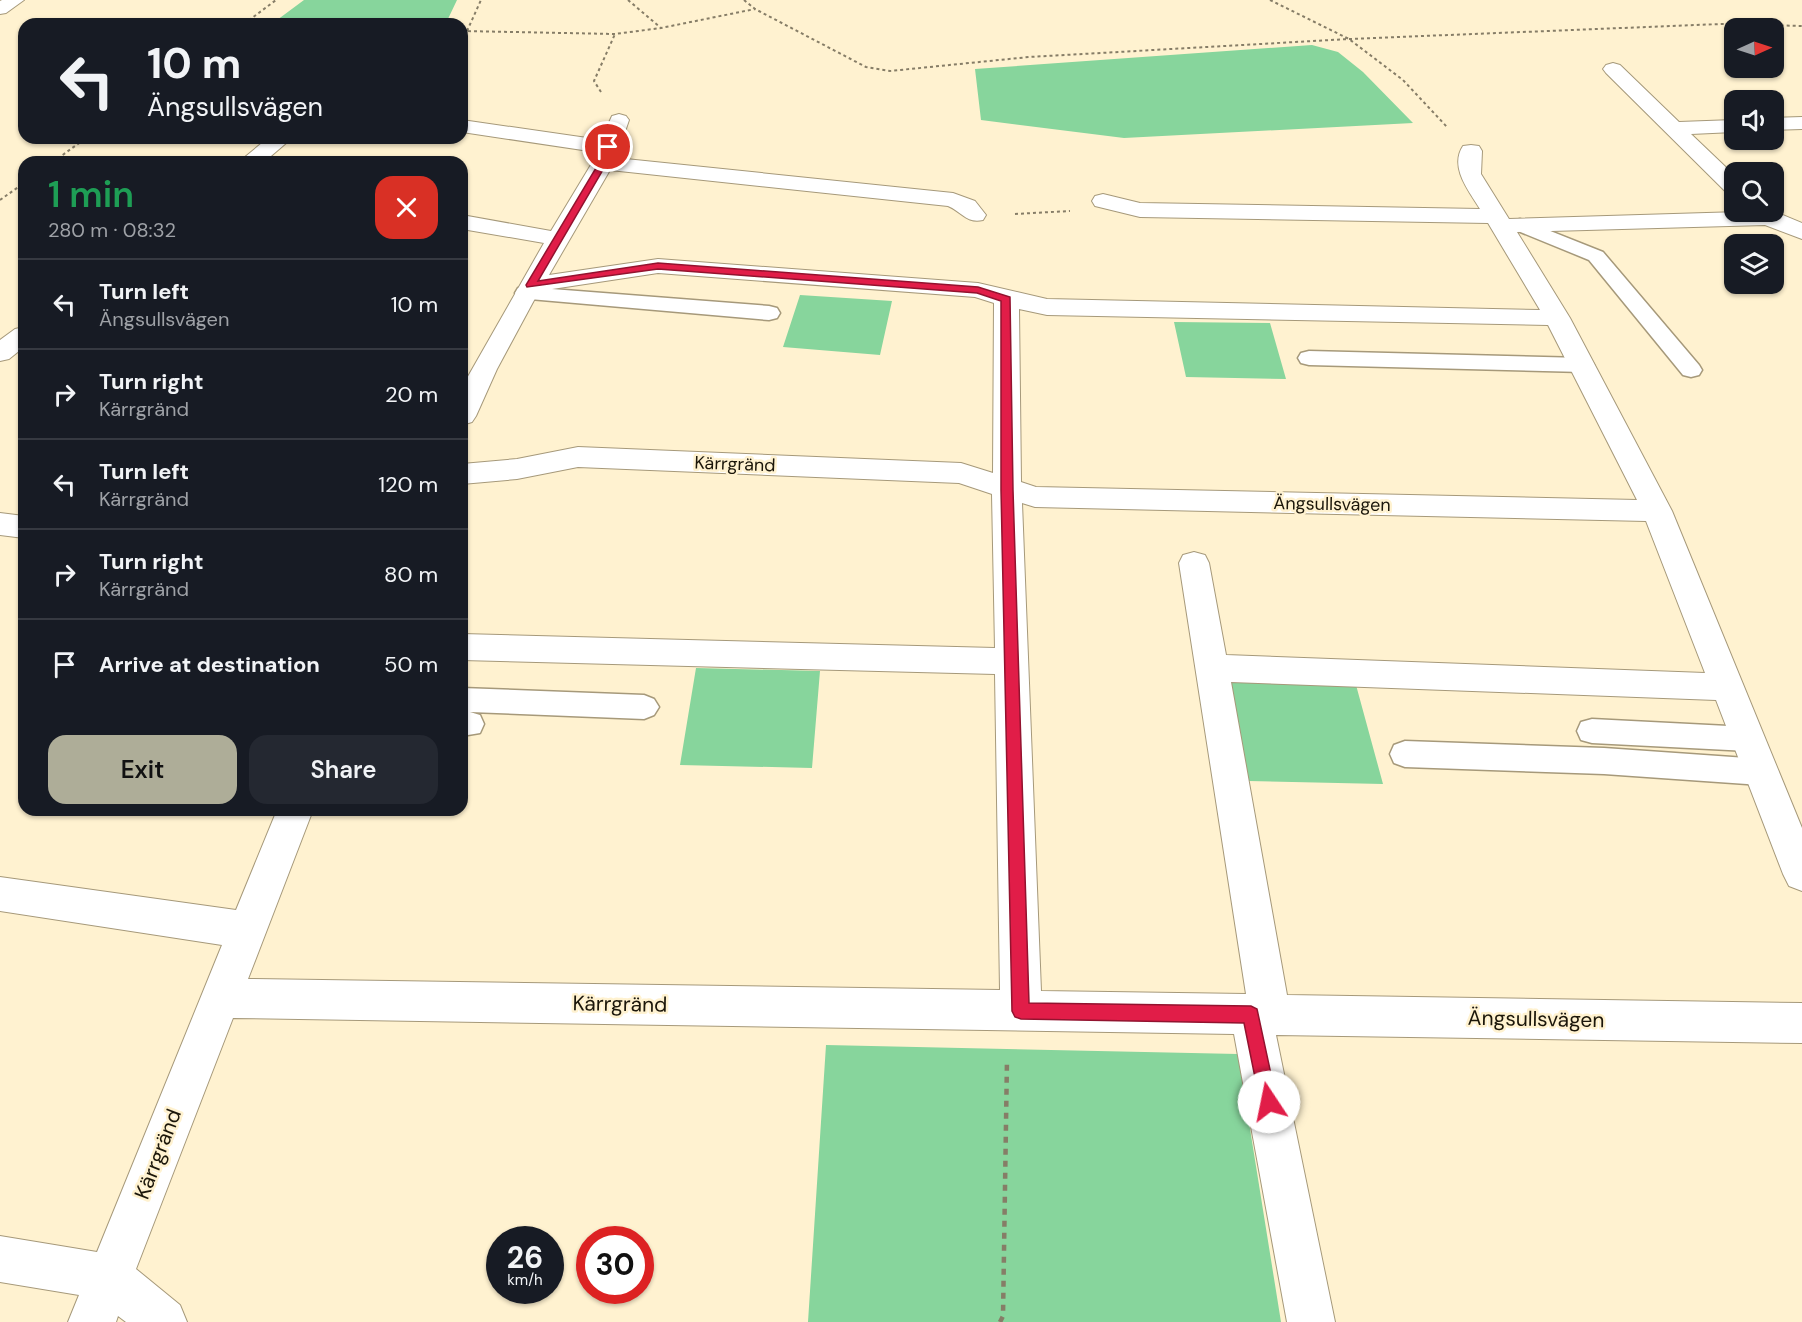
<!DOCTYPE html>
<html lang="en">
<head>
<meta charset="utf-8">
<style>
	:root { --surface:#171b24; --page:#242831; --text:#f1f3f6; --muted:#9ea1a6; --line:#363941; --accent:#aead98 }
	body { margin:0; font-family:"DM Sans",sans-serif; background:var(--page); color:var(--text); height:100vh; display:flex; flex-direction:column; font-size:22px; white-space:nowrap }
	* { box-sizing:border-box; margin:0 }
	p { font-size:20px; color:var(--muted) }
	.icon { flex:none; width:33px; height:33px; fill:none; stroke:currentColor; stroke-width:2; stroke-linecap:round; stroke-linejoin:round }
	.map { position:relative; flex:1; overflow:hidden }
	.panel { position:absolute; left:18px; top:156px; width:450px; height:660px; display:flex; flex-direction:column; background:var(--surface); border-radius:18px; box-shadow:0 2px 4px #0004 }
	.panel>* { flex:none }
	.hud { position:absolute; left:18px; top:18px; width:450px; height:126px; border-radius:18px; box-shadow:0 2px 4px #0004; background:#171b24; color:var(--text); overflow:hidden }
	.needle { width:39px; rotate:87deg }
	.buttons { position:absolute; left:1724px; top:18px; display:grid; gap:12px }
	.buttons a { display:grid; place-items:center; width:60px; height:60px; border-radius:12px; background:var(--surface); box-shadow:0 2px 4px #0004; font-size:30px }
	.speed { position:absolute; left:486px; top:1226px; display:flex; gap:12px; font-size:30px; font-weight:700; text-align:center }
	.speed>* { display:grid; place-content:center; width:78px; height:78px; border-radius:50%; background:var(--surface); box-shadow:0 2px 4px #0004; line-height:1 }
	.speed small { font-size:15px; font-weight:400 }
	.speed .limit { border:9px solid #d22; background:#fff; color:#111 }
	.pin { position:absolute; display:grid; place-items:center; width:51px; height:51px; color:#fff; margin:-26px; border:3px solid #fff; border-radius:50%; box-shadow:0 2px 6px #0007 }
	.me { position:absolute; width:66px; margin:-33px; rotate:349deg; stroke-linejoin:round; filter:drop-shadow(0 0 4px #0008) }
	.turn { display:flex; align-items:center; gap:21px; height:126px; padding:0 30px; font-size:27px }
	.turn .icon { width:78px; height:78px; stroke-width:2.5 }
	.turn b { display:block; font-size:42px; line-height:51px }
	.round { display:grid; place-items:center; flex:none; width:63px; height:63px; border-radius:18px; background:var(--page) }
	.head { display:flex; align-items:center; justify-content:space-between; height:102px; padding:0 30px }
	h1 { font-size:36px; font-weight:600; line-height:45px; color:#1e9e55 }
	.action { display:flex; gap:12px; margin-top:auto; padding:12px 30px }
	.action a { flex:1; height:69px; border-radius:18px; background:var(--accent); color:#111; font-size:24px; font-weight:600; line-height:69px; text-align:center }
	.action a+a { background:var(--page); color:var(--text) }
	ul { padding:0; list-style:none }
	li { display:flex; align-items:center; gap:18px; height:90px; padding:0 30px; border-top:2px solid var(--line) }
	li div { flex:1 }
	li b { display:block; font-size:22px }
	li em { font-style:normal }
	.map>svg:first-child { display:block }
</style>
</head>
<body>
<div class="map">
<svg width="1802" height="1322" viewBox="0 0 1802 1322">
	<rect width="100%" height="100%" fill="#fff2d0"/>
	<path fill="#87d59c" d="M304,0H457L447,21L273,23Z
		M1312,45L1338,52L1363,72L1413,123L1124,138L981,120L975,69Z
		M800,295L892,301L880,355L783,347Z
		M1174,322L1270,323L1286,379L1186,377Z
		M696,668L820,671L812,768L680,765Z
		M1230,682L1356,685L1383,784L1249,781Z
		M826,1045L1238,1054L1281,1322H808Z"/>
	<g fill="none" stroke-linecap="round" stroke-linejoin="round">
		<g stroke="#a6997a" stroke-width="3">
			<path id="service" d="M1520,219L1603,252L1699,365L1702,370L1699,375L1691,377L1683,375L1589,260L1513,229L1510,225L1513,221Z
				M526,287L769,306L777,308L780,313L777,318L769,320L518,298L515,293L518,288Z
				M1309,351L1583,358L1591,360L1594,365L1591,370L1583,372L1309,365L1301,363L1298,358L1301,353Z
				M462,688L644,695L654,699L659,707L654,715L644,719L470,712L480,715L484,724L480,733L462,736Z
				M1592,719L1748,727L1759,730L1763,739L1759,748L1748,751L1592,743L1581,740L1577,731L1581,722Z
				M1405,741L1604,748L1761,759L1772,763L1776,772L1772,781L1761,785L1604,774L1405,767L1394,763L1390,754L1394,745Z"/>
		</g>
		<g stroke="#a6997a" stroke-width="2">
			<path id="minor" d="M2,0H24L6,13L0,14V1Z
				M1613,63L1620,65L1679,122L1734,120V132L1691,134L1734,175V194L1726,192L1606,73L1603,69L1606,65Z
				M619,114L626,116L629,120L616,158L953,193L975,201L986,215L983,220C967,224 962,212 948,206L610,170L549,275L658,259L978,283L1047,299L1540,310L1488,223L1140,217L1095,206L1092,201L1095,196L1103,194L1140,203L1480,209C1469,191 1449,167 1463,146L1471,145L1479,146L1482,151L1481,174L1509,219L1773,211L1802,223V239L1765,225L1517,232L1570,318L1672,511L1802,828V891L1789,886L1783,874L1716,700L1231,682L1287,995L1802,1003V1043L1276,1035L1335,1322H1287L1234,1034L233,1018L136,1269L180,1305L187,1322H126L118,1316L116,1322H68L79,1295L0,1282V1236L97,1252L222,945L0,911V877L236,910L277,810H313L248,979L1000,990L995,674L462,660V634L995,648L992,494L959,483L578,467L517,479L462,484V464L517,459L578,447L961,463L993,473L994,303L975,297L658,273L539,291L497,369L476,416L472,422L462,425V387L544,243L462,229V215L551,231L592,163L596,152L462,132V120L601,140L612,116ZM1019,309L1047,315L1548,325L1637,500L1036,487L1021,482ZM1022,503L1035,507L1646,521L1705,673L1226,655L1209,563L1205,555L1194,552L1183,555L1179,563L1246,994L1041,991Z
				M1802,117V129L1773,130V118Z
				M268,138H292L264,162H239Z
				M24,327V347L9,359L0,361V340L15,329Z
				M0,513L24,516V538L0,535Z"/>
		</g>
		<path stroke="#867d67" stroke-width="2" stroke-dasharray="3 3" stroke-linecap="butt" d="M628,0L661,28
			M744,0L755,9L866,67L890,71L1029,57L1349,39L1721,24L1802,26
			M1270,0L1349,39L1403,80L1447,127
			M244,24L276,0
			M462,31L615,34L661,28L755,9
			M467,31L481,0
			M601,92L594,81L615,34
			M53,162L86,138
			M0,200L24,183
			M1015,214L1070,211"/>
		<path stroke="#867d67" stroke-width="4.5" stroke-dasharray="6 6" stroke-linecap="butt" d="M1000,1322L1003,1316L1007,1059"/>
		<use href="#service" fill="#fff" fill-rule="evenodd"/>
		<use href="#minor" fill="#fff" fill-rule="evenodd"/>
	</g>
	<path fill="#e11d48" stroke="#92132f" stroke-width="1.5" d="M605,146L613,147L607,163L538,281L658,263L978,287L1010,297L1013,490L1029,1003L1251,1006L1257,1009L1277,1102L1275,1109L1269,1111L1262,1109L1260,1102L1244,1023L1021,1019L1015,1017L1012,1011L1001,490V301L977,293L658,269L527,287L526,285L599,163Z"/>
	<g text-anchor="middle" stroke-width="5" stroke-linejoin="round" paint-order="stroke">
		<g font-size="18" fill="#1b160a" stroke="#fff2d0">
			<text transform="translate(735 464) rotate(2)" y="6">Kärrgränd</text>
			<text transform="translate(1332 504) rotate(1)" y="6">Ängsullsvägen</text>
		</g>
		<g font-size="21" fill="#1b160a" stroke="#fff2d0">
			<text transform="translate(620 1004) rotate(1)" y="7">Kärrgränd</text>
			<text transform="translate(1536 1019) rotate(1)" y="7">Ängsullsvägen</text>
			<text transform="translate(158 1154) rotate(-69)" y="7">Kärrgränd</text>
		</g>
	</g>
</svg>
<div class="buttons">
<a><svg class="needle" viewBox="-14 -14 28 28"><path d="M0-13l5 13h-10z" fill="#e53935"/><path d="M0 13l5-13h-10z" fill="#9ea1a6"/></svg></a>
<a><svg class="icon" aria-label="sound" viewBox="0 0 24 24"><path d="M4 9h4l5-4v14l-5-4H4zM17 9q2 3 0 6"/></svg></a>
<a><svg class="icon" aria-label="search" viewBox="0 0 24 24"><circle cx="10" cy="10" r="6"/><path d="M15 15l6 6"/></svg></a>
<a><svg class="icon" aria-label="layers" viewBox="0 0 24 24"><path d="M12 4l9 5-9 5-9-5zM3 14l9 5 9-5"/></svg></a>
</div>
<div class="speed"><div>26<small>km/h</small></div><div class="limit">30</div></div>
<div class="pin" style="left:608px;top:147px;background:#d93025"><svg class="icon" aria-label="arrive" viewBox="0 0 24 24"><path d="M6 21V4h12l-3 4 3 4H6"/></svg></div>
<svg class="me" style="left:1269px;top:1102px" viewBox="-20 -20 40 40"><circle r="19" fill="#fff"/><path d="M0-13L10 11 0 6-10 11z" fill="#e11d48"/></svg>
<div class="hud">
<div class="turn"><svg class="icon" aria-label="left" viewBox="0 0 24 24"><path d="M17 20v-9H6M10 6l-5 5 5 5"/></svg><div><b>10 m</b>Ängsullsvägen</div></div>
</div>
<section class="panel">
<div class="head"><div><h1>1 min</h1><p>280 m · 08:32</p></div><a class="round" style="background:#d93025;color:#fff"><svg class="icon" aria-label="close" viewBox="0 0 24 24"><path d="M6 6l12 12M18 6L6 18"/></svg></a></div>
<ul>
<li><svg class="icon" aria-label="left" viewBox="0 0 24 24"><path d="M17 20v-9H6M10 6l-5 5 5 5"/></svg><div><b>Turn left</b><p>Ängsullsvägen</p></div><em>10 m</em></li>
<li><svg class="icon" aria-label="right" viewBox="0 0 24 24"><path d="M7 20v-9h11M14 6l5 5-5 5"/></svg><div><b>Turn right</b><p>Kärrgränd</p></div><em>20 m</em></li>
<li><svg class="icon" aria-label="left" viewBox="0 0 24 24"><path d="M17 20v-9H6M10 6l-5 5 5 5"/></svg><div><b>Turn left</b><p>Kärrgränd</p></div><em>120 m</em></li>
<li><svg class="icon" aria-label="right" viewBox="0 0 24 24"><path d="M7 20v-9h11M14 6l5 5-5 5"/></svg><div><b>Turn right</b><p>Kärrgränd</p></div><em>80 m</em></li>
<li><svg class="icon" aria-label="arrive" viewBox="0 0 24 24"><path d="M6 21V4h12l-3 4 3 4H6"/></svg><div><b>Arrive at destination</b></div><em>50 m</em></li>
</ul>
<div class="action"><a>Exit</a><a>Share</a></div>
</section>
</div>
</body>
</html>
